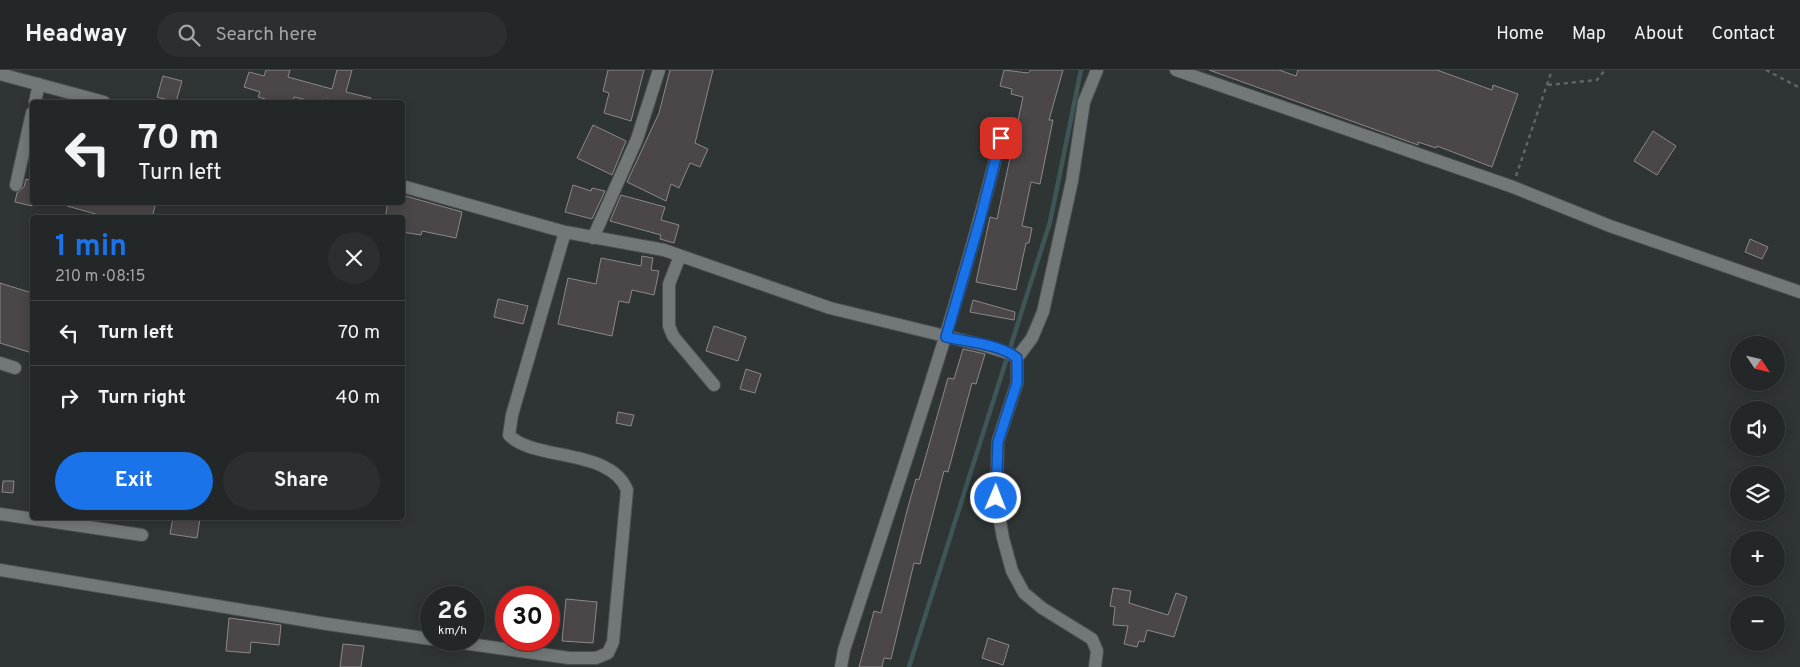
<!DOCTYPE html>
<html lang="en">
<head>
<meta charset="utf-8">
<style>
	:root { --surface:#232727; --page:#2b2f2f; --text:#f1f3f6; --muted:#a3a5a7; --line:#404444; --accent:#1a73e8 }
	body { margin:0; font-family:Overpass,sans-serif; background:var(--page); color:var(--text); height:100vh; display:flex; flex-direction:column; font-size:19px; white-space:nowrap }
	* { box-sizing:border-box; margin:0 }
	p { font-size:16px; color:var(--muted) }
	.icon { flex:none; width:28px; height:28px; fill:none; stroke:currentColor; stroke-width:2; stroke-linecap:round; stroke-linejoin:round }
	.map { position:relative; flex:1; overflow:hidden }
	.details { position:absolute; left:30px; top:145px; width:375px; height:305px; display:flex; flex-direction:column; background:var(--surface); border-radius:5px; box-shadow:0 2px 12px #0003,0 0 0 1px var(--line) }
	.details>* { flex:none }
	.top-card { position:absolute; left:30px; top:30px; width:375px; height:105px; border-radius:5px; box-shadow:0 2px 12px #0003,0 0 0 1px var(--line); background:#232727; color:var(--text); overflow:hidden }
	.needle { width:32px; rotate:125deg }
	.tools { position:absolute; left:1730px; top:266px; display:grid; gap:10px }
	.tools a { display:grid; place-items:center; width:55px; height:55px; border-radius:50%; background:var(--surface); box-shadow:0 2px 12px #0003,0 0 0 1px var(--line); font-size:25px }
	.speed { position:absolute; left:420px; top:516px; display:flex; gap:10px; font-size:25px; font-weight:700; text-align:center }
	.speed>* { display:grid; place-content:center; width:65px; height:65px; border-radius:50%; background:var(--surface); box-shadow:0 2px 12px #0003,0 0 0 1px var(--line); line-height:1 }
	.speed small { font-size:12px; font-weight:400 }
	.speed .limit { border:8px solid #d22; background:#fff; color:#111 }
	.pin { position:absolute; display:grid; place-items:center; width:42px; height:42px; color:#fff; margin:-21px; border-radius:10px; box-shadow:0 2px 8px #0006 }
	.me { position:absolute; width:55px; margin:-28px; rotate:1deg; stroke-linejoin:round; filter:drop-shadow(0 0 4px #0008) }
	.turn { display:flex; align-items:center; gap:18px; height:105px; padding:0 25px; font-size:22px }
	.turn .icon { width:65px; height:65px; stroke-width:2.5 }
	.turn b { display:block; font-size:35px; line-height:42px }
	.round { display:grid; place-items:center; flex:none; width:52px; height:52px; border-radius:26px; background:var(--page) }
	.head { display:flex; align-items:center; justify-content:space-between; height:85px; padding:0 25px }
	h1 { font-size:30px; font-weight:700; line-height:38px; color:var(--accent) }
	.cta { display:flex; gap:10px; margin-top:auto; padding:10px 25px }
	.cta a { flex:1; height:58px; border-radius:30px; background:var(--accent); color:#fff; font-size:20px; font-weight:700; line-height:58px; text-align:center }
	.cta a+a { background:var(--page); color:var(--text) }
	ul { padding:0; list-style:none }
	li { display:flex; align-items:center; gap:15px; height:65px; padding:0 25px; border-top:1px solid var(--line) }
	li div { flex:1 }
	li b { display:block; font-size:19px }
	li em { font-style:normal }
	header { display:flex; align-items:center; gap:30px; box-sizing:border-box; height:70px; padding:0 25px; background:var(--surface); border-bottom:1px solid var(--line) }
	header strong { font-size:24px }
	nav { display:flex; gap:28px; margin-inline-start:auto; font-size:18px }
	.search { width:350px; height:45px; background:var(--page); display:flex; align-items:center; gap:12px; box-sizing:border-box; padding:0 18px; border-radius:28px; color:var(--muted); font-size:19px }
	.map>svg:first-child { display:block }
</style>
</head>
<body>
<header>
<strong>Headway</strong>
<div class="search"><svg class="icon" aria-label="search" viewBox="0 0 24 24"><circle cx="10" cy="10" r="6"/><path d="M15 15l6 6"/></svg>Search here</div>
<nav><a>Home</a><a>Map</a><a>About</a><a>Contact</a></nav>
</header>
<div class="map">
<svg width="1800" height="597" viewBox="0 0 1800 597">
	<rect width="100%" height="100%" fill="#2f3434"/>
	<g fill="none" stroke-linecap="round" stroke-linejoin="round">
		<path stroke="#3f5658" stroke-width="4.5" d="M909,597L1050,152L1081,0"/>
	</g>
	<path fill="#4b4748" stroke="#8d8889" d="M266,0H290L288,7L332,19L337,0H352L346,22L371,28L370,32H340L327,29V32H317L294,27L293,32H271L272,31L258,27L260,22L244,17L249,2L264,6Z
		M608,0H644L631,51L604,43L609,23L603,21Z
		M670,0H713L695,73L708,79L700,97L690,93L679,118L671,114L666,131L627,112L659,43Z
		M1004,0L1028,3L1031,0H1063L1049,50H1053L1040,114L1031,112L1022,156L1032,158L1029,173H1026L1016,220L976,212L990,147L997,149L1023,27L1011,24L1012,19L1000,16Z
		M1209,0H1279L1296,6L1298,0H1437L1492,20L1493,15L1518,24L1492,97L1437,76L1436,78L1418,72V75Z
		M163,6L182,11L176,32L157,27Z
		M593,55L626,71L612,105L577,88Z
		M1653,61L1676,76L1657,105L1634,91Z
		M26,109L32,111V136L15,132L17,123L24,117Z
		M573,115L591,121L592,118L605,121L592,149L565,142Z
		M402,125L462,142L456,168L422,161L421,165L402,162V148H385L388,132H402Z
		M621,125L665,137L661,150L679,155L674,173L660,169L661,165L610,151Z
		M67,132H156L152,148H110L67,136Z
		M1750,169L1768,177L1762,189L1745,182Z
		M642,186L653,188L651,200L659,201L654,225L632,220L629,233L619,231L612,266L558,254L568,208L596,214L601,188L641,196Z
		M0,213L32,223V283L0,273Z
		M498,229L528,236L523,254L494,247Z
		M973,230L1015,242L1014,250L970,242Z
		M714,256L746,267L738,291L706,281Z
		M963,279L985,284L976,314L972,313L948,402L944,401L922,486L920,494L914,493L891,589L884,588L882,597H859L874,541L881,543L908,437L916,409L919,410L948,308L954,309Z
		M746,299L761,304L755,323L740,319Z
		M618,342L634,345L631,356L616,353Z
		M3,411H14L13,423L2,422Z
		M173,448H200L197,468L170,464Z
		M1113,518L1131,521L1129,533L1168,545L1176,523L1187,527L1174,567L1147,560L1144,572L1139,571L1137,577L1124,574L1128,556L1113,555L1115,537L1110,536Z
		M566,529L597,532L593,573L562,571Z
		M229,548L281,555L279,575L251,572L250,583L226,581Z
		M988,568L1009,575L1003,595L982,588Z
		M343,574L364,576L361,597H340Z"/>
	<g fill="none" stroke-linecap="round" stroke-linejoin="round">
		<g stroke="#4b4f50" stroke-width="14">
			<path id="minor" d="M1176,0L1513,117L1610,156L1800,222
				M0,4L104,32
				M35,32L39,14
				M16,115L32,43
				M402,116L565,162L664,180L830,238L986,276L1011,284L1017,288
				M593,168L637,69L659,0
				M680,186L669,214V256L673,266L714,315
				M0,293L15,298
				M0,444L142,465
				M0,500L327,554L431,569
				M441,570L569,588H596L608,583L613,572L627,420C611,378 533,391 509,365L512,345L565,162
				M841,597L844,580C899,410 958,241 1001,67
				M1095,597L1097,581L1092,569L1042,538L1024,523L1012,501L1003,468L996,429L998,371L1017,313V288L1032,268L1043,242L1072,111L1084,32L1097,0"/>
		</g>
		<path stroke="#606465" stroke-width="2.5" stroke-dasharray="4 4" stroke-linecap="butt" d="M1766,0L1800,18
			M1548,15L1597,10L1605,0
			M1516,106L1552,0"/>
		<use href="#minor" stroke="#727778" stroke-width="12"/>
	</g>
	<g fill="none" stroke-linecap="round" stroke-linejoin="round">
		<g stroke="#114b97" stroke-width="12">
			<path id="route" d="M996,428L998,372L1017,313V288C1000,274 968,272 946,267L980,150L1001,68"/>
		</g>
		<use href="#route" stroke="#1a73e8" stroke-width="9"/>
	</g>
</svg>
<div class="tools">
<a><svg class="needle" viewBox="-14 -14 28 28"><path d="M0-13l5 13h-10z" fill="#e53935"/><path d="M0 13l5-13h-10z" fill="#a3a5a7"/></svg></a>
<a><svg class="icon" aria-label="sound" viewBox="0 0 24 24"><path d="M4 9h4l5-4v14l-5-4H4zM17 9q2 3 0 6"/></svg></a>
<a><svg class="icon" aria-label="layers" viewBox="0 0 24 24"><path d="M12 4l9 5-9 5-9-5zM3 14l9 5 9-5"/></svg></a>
<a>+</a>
<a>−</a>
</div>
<div class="speed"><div>26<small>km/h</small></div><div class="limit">30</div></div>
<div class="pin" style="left:1001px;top:68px;background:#d93025"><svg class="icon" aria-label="arrive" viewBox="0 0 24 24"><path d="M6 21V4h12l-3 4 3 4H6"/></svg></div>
<svg class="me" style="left:996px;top:428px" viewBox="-20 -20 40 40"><circle r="17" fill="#1a73e8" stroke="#fff" stroke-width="3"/><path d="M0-11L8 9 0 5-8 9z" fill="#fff"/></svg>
<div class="top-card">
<div class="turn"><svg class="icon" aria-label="left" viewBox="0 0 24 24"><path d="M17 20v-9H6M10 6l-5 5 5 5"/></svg><div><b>70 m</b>Turn left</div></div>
</div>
<section class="details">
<div class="head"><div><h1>1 min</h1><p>210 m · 08:15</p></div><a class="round"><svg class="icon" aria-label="close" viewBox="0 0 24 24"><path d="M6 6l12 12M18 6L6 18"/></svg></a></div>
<ul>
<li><svg class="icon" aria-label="left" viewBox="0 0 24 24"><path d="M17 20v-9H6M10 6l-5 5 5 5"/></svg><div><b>Turn left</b></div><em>70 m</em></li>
<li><svg class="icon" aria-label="right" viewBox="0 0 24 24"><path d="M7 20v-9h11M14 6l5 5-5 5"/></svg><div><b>Turn right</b></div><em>40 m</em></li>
</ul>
<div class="cta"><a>Exit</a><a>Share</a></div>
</section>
</div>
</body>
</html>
